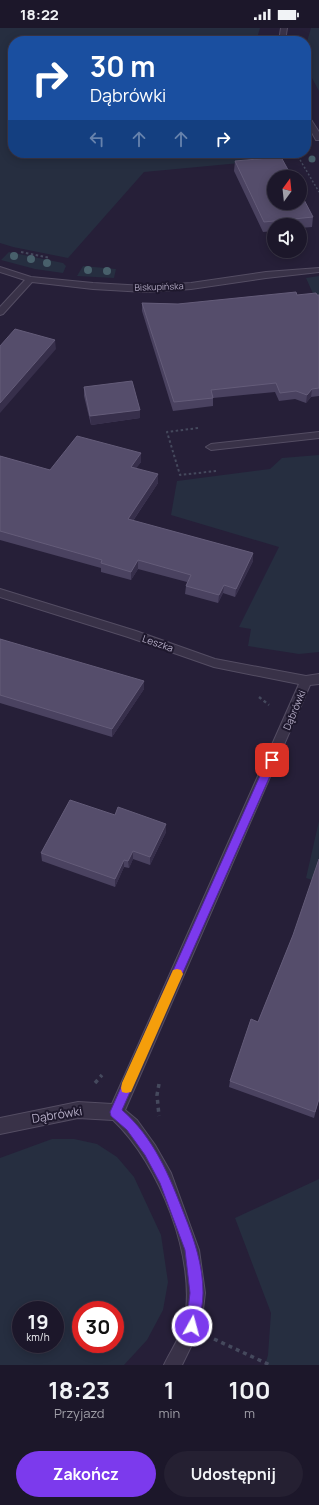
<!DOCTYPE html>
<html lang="pl">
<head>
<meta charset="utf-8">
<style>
	:root { --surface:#1c172a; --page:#252032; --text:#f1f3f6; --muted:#a09fa8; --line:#3a3647; --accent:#7c3aed }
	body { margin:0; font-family:Manrope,sans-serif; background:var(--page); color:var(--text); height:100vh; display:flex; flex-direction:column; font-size:15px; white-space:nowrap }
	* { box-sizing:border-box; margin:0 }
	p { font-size:13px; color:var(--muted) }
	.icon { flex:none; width:22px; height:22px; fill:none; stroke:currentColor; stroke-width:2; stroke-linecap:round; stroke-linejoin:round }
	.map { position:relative; height:1337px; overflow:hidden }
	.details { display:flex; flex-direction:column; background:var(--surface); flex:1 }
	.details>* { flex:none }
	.guide { position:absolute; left:8px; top:8px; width:303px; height:122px; border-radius:16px; box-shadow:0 2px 10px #0003,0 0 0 1px var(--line); background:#1a4fa0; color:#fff; overflow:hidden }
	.needle { width:26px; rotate:15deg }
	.controls { position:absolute; left:267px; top:142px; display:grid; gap:8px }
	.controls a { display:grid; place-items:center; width:40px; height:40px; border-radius:50%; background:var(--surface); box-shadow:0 2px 10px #0003,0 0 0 1px var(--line); font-size:20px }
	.speed { position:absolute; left:12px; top:1273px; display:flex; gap:8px; font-size:20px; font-weight:700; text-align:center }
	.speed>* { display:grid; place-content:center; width:52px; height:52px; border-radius:50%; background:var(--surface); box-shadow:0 2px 10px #0003,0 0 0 1px var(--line); line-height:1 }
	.speed small { font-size:10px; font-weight:400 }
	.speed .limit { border:6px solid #d22; background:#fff; color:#111 }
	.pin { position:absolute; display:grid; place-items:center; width:34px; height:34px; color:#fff; margin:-17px; border-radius:8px; box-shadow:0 2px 6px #0006 }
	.me { position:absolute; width:44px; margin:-22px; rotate:7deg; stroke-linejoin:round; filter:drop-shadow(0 0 3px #0008) }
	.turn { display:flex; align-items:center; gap:14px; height:84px; padding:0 16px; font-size:18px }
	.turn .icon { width:52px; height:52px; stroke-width:2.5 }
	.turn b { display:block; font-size:28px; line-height:34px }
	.lanes { display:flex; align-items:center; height:38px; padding:0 16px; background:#0003; justify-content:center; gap:20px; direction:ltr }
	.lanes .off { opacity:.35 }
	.eta { display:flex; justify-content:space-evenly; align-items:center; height:68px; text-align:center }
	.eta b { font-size:24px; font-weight:700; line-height:28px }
	.action { display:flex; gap:8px; margin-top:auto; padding:8px 16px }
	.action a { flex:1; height:46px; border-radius:24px; background:var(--accent); color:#fff; font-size:16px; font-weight:700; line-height:46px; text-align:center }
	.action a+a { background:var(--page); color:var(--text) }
	.status { display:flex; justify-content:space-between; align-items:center; height:28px; padding:0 20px; background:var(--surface); direction:ltr }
	.status svg { height:11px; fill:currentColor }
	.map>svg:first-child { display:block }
</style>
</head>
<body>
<div class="status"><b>18:22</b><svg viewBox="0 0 49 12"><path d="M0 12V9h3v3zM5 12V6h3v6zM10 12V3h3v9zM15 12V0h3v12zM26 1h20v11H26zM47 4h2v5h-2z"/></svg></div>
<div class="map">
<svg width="319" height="1337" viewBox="0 0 319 1337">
	<rect width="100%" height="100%" fill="#261f38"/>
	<path fill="#262e40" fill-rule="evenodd" d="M0,0H260L258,7V13H13V125H293L295,130L144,144L68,230L13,219L0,215Z
		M311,0H319V63L306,39V17Z
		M9,224L63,235L66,238L63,245L35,241L1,232Z
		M83,238L116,241L114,250L77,248Z
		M319,248V279L306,250Z
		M319,427V624L299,626L248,618L251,601L239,599L279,519L171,487L177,453L270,441L282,430Z
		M319,793V854L306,850Z
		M52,1111H74L97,1116L117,1129L134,1149L161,1207L168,1254L163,1282L147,1312L124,1337H0V1130ZM21,1282H55V1316H21ZM81,1282H115V1316H81Z
		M319,1151V1337H265L268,1327L271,1285L235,1190Z"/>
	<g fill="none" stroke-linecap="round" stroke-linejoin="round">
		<g stroke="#544d63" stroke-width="2">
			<path id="minor" d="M281,0H287L285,13H279Z
				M306,86L308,87L319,104V112H316L306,94Z
				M0,239L31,249L93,255L145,258L191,255L266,244L319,240V244L266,250L191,261L145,264L93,261L32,254L3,286L0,287V279L25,252L0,244Z
				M319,404V410L211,422L206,419L211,416Z
				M0,561L136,603L215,631L306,648L319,646V656L310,657L125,1082L137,1092L155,1117L171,1145L199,1222L205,1265L201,1298L182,1337H164C170,1324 180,1310 184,1295C198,1232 159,1135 113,1092L78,1090L0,1106V1090L78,1074L112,1076L299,656L214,639L128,609L0,569Z"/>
		</g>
		<path stroke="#45495d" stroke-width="1.5" stroke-dasharray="2 2" stroke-linecap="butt" d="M296,125L319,164"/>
		<path stroke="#45495d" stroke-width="2" stroke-dasharray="2.5 2.5" stroke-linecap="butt" d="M21,224L50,230
			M198,400L167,404L180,447L216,443"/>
		<path stroke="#45495d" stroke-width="2.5" stroke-dasharray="3 3" stroke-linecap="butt" d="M259,669L269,677"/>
		<path stroke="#45495d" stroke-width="3.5" stroke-dasharray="4 4" stroke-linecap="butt" d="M95,1055L102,1047
			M159,1056L157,1067L159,1088
			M214,1311L270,1337"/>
		<use href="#minor" fill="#393248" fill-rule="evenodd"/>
	</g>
	<g fill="#48606b">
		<circle cx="312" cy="131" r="3.5"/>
		<circle cx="14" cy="228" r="4"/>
		<circle cx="31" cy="231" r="4"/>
		<circle cx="47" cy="235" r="4"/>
		<circle cx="88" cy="242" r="4"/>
		<circle cx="107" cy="243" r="4"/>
	</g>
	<path fill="#4a4260" d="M235,133L313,189L312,199L300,200V197H274V203L263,204L234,143Z
		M297,267H319V368L311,369L306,375L295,371L279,373L275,364L213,370V378L173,383L142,283V275L178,276Z
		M84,359L140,382V390L91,397L84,368Z
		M0,428L50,442L141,434L136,440L158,455L133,493L253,525V533L235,569L223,565L218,575L185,566L186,558L187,554L138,541L131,552L101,544V540L0,512Z
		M0,611L144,661L112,709L0,675Z
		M115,787L166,804L150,837L133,831L129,840L124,839L115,859L42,833L41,825Z
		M293,907L319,1071L314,1090L229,1059L230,1053L258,994Z"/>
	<path fill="#372f4b" d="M55,312L56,321L0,385V375Z
		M312,361L311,369L306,375L307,367Z
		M140,382V390L91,397L90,388Z
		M141,425V434L131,447V439Z
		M158,446V455L128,500V491Z
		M253,525V533L235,569L236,561Z
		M138,532V541L131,552V544Z
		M224,557L223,565L218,575L219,567Z
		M144,653V661L112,709V701Z
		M166,796V804L150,837V829Z
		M133,823V831L129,840L128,833Z
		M124,832V839L115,859V851Z"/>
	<path fill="#554d6b" stroke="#645c79" d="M281,129L292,149H274V175H300V164L313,189L264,194L235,133Z
		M296,264L297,267L316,265L317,267H319V360L312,361L307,367L296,363L280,365L276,355L211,362L213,370L174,374L142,275L178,276Z
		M15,301L55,312L0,375V318Z
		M132,353L140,382L90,388L84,359Z
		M77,408L141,425L131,439L158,446L128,491L253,525L236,561L224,557L219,567L186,558L191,547L138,532L131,544L101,535L102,532L0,503V428L50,442Z
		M0,611L144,653L112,701L0,667Z
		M70,772L115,787L118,779L166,796L150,829L133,823L128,833L124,832L115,851L41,825Z
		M319,831V1071L315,1084L230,1053L251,991L258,994L293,907Z"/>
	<path fill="#7c3aed" stroke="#51269a" d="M272,729L275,730L277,732L122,1082C154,1110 169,1147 184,1186C194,1211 203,1237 203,1265C203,1276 200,1287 199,1298L197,1303L192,1305L188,1303L186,1298L190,1265L185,1222L160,1155L145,1127L127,1102L111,1088L110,1084L267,732L269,730Z"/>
	<path fill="#f59e0b" d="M177,941L181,942L183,946L131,1064L126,1065L122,1064L121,1060L122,1055L173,942Z"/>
	<g text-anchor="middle" stroke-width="4" stroke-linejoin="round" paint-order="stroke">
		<g font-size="9" fill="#b4acc5" stroke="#1e182d">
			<text transform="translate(159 259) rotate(-2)" y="3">Biskupińska</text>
		</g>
		<g font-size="10" fill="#b4acc5" stroke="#1e182d">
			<text transform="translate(158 615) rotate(19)" y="4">Leszka</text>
			<text transform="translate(294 682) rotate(-67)" y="4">Dąbrówki</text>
		</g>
		<g font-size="12" fill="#b4acc5" stroke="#1e182d">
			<text transform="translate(57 1087) rotate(-9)" y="4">Dąbrówki</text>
		</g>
	</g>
</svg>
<div class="controls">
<a><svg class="needle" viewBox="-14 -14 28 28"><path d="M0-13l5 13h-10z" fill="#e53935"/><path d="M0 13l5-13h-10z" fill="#a09fa8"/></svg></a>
<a><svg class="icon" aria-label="sound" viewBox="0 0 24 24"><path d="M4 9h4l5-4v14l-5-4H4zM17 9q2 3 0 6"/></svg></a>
</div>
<div class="speed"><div>19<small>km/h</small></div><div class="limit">30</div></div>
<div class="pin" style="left:272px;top:732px;background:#d93025"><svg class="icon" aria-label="arrive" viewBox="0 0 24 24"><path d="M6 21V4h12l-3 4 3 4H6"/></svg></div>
<svg class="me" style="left:192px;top:1298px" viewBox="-20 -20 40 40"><circle r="17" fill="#7c3aed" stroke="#fff" stroke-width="3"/><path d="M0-11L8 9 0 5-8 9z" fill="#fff"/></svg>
<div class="guide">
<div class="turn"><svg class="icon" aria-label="right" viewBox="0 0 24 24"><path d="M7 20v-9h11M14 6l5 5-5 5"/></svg><div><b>30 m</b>Dąbrówki</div></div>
<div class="lanes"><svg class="icon off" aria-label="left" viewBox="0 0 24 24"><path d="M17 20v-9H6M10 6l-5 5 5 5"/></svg><svg class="icon off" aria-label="ahead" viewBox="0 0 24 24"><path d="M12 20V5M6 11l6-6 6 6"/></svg><svg class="icon off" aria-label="ahead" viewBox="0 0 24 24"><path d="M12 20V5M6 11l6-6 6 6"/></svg><svg class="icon" aria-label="right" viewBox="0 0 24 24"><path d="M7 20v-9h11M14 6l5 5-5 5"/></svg></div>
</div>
</div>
<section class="details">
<div class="eta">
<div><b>18:23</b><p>Przyjazd</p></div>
<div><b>1</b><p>min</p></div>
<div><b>100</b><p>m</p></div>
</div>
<div class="action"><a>Zakończ</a><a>Udostępnij</a></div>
</section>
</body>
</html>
